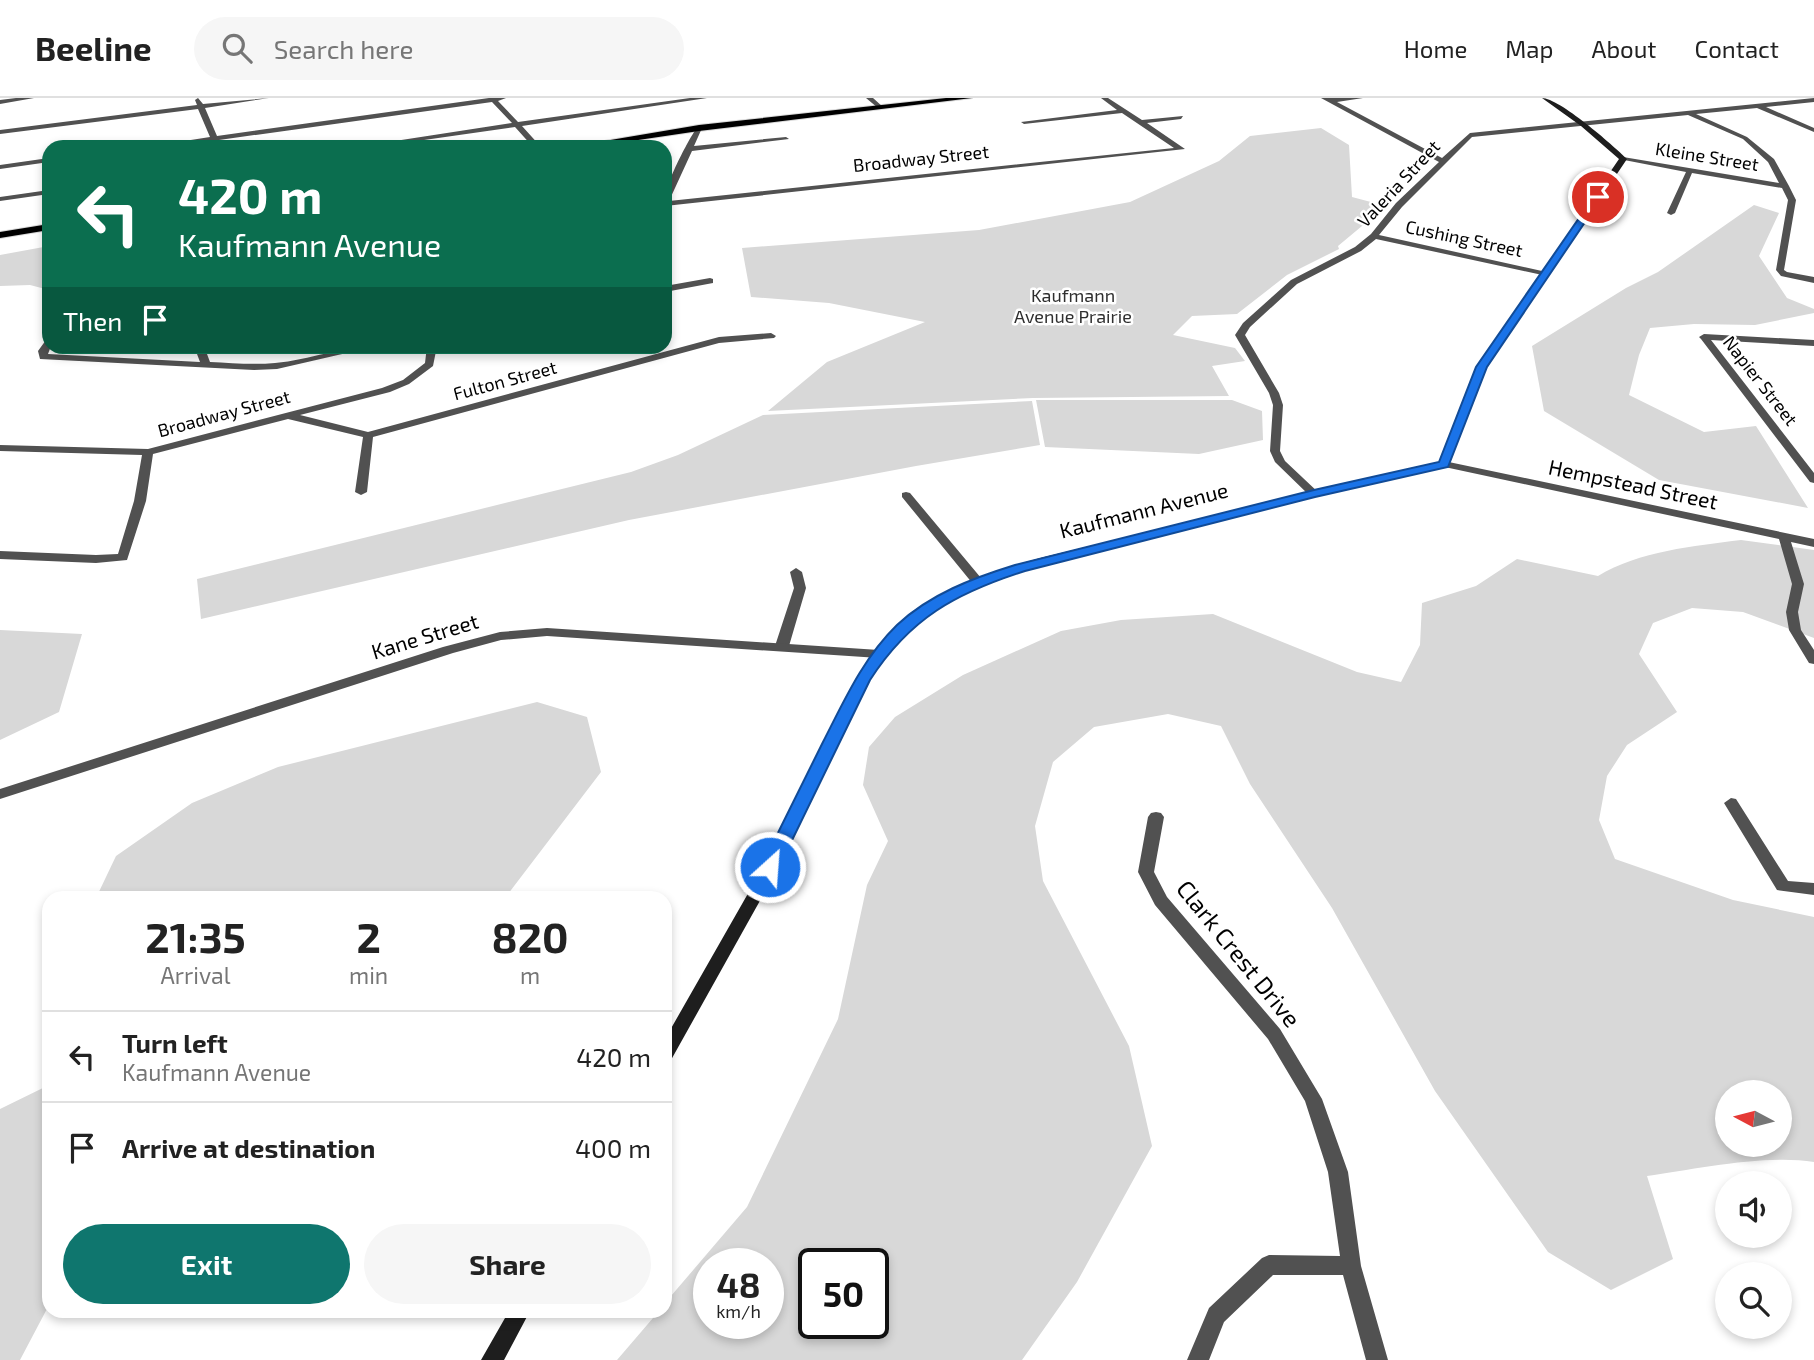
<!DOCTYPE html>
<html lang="en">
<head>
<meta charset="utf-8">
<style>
	:root { --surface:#fff; --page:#f6f6f6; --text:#222; --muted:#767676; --line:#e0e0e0; --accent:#0f766e }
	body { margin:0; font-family:"Exo 2",sans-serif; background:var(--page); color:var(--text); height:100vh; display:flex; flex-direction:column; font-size:26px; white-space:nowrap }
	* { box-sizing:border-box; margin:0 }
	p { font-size:23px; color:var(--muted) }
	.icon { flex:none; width:38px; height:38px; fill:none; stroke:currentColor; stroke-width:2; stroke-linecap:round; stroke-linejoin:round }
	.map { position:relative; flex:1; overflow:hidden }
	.details { position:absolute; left:42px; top:793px; width:630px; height:427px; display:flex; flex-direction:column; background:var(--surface); border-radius:21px; box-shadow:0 4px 10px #0003 }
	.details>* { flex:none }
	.hud { position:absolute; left:42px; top:42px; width:630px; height:214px; border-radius:21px; box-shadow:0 4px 10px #0003; background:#0b6e4f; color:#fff; overflow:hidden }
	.needle { width:46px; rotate:277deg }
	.controls { position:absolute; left:1715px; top:982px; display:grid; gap:14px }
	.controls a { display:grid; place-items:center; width:77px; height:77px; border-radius:50%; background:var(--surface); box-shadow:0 4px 10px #0003; font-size:35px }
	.speed { position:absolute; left:693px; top:1150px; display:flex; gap:14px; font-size:35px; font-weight:700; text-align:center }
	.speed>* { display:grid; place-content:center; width:91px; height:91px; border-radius:50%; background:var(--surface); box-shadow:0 4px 10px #0003; line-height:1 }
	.speed small { font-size:18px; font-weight:400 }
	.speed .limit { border:4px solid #111; border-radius:10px; background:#fff; color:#111 }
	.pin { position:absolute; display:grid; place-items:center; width:60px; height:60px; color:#fff; margin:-30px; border:4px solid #fff; border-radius:50%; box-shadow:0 2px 7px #0007 }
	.me { position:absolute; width:77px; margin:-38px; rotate:26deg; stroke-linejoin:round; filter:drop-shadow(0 0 5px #0008) }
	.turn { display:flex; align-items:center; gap:24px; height:147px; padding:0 21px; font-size:32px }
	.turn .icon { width:91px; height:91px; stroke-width:2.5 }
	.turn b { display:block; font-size:49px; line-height:60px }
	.then { display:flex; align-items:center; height:66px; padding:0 21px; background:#0003; gap:14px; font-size:26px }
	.eta { display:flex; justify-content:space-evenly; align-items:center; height:119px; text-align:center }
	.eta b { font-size:42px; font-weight:700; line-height:49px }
	.cta { display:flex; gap:14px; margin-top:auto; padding:14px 21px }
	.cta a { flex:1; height:80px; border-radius:42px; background:var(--accent); color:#fff; font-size:28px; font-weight:700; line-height:80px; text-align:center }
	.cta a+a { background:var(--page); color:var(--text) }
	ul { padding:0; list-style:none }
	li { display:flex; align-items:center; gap:21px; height:91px; padding:0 21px; border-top:2px solid var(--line) }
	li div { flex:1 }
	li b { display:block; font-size:26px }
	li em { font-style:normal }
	header { display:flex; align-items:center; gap:42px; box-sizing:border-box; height:98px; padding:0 35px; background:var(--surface); border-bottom:2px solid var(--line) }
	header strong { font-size:33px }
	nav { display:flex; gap:38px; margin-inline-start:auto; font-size:24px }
	.search { width:490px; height:63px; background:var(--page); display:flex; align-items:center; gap:18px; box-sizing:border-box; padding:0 24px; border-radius:38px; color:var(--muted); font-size:26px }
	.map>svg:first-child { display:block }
</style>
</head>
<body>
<header>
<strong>Beeline</strong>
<div class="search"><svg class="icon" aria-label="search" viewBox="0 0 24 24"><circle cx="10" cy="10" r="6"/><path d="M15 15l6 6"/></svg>Search here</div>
<nav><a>Home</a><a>Map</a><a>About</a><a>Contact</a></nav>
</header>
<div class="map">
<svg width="1814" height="1262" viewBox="0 0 1814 1262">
	<rect width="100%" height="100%" fill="#fff"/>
	<path fill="#d8d8d8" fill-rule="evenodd" d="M1321,30L1349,47L1352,99L1386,108L1338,148L1339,151L1287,177L1237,216L1192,218L1173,237L1235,250L1245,263L1212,268L1229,298L1033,300L768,313L827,264L925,224L829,205L751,199L742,150L979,132L1130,104L1219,63L1250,38Z
		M1754,107L1779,115L1759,158L1787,200L1814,211V215L1755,227L1694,226L1650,230L1639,257L1629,297L1704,334L1756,328L1808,410L1659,382L1544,313L1532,248L1626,190L1658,174Z
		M49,148V192L30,187L0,188V157Z
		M1036,302H1232L1262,313L1263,342L1199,356L1045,349Z
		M1032,303L1040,347L916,368L629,422L201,521L197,481L631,374L678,357L763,317Z
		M1741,442L1814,452V540L1743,514L1692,510L1653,525L1639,556L1677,614L1627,647L1607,678L1599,722L1615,761L1733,802L1814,819V1064C1766,1056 1696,1071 1647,1078L1673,1161L1611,1192L1548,1154L1435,993L1332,810L1250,686L1221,628L1168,616L1094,629L1053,664L1035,728L1043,783L1129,948L1152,1048L1077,1184L1022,1262H617L659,1213H665V1205L747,1109L838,921L867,787L888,743L863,687L869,649L895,619L963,577L1061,533L1121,522L1213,516L1357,574L1401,584L1420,547L1422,505L1476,488L1517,461L1598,478C1639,453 1694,448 1741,442ZM1727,994H1780V1046H1727ZM709,1166H768V1225H709ZM814,1166H873V1225H814Z
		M0,532L82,536L59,614L0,642Z
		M537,604L587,619L601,674L505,800H96L116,758L192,705L278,669Z
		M49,987V1207L20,1262H0V1011Z"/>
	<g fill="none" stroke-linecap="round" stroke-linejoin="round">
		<g stroke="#dbdbdb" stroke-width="2">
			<path id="primary" d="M946,0H972L699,33L591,49H569L699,27Z
				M49,126V132L0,140V134Z"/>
		</g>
		<path fill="#515151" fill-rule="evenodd" d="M16,0H34L0,6V2Z
			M198,0L203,6L269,0L205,10L217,38L489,0H506L498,3L518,24L690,0H707L522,28L541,49H533L515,29L375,49H356L512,25L492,4L219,42L221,49H215L212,42L165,49H146L210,39L198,11L0,36V32L197,7L195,2Z
			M866,0H873L883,9L878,10Z
			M1101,0H1108L1142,22L1183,18L1181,21L1147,25L1185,51L665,108C665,105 664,101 665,97C666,86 692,33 699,28L702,30L694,48L786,39L789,41L692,53L669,103L1174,50L1122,15L1024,26L1021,24L1117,12Z
			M1321,0H1363L1337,4L1442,60L1470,35L1814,0V4L1766,9L1814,30V34L1757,10L1696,16L1747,39L1774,61L1789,88L1796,102L1784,172L1787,174L1814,179V185L1781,178L1776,172L1788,102L1782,90L1692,75L1675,115L1671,117L1667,115L1686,74L1619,61L1623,59L1779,85L1768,64L1743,41L1688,17L1472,39L1402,109L1379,137L1551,175L1547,178L1376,141L1361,153L1297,186L1250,229L1245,237L1279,295L1283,307L1280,353L1285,363L1320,396L1318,398H1310L1275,364L1270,353L1273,307L1269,295L1235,237L1243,225L1291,182L1355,149L1371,136L1396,105L1439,64Z
			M49,60V64L0,71V67Z
			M49,92V96L0,103V99Z
			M710,180L713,181V185L665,194V188Z
			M771,235L776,238L774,240L719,245L373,339L367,394L361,397L355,394L363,339L288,321L153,356L146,403L127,462L96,465L0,461V453L96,457L118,456L134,403L142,357L0,353V347L148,351L382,290L403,282L425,265L427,248H437L433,268L409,286L390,294L300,317L368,334L719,239Z
			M1704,236L1814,242V248L1711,242L1814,375V385L1810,384L1701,241L1699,239Z
			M49,241L51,248L48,256L200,264L194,248H204L210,264C231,265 254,267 275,265C310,262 342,248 377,248L277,271L254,272L40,261L38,253L46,242Z
			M1444,363L1814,441V449L1791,444L1804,486L1798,514L1801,532L1814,552V566L1809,565L1789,532L1786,514L1792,486L1779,441L1440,368V364Z
			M906,394L910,395L981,480L983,483L981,486H973L902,399V395Z
			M796,470L802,474L806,490L789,548L782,552L775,548L794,490L790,474Z
			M1731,700L1736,701L1788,783L1814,785V797L1777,792L1724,705Z
			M1156,714L1161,715L1164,719L1154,774L1167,799L1280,931L1322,1001L1348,1074L1361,1168L1388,1262H1366L1343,1177H1273L1224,1224L1209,1262H1187L1209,1210L1262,1160L1269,1157L1340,1158L1328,1074L1305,1003L1268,941L1155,807L1138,774L1148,719L1151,715Z"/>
		<path fill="#515151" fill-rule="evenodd" d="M547,530L879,552L886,556L879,560L547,538L501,542L453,555L0,701V691L443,549L500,534Z"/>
		<path fill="#1e1e1e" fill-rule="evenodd" d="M1542,0C1559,0 1613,47 1627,61L1487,269L1448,368L1315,399L1024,473L975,491L934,513L899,543L868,583L766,792L671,962L665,964V941L750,792L855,582C879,548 906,518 942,497C997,466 1064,455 1124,440C1229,414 1334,388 1439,364L1477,269L1619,61L1581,28Z
			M509,1213H530L504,1262H481Z"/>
		<use href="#primary" fill="#000" fill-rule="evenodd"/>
	</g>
	<path fill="#1a73e8" stroke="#114b97" stroke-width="2" d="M1595,97L1602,99L1487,269L1448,369L1315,399L1025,473C956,495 910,520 870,582L779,769L776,773H764L761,769C782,727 802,686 823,644C844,603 863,560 897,527C930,496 973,480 1015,467L1314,392L1439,364L1476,269Z"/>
	<g text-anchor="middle" stroke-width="5" stroke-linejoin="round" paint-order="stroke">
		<g font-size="18" fill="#000" stroke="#fff">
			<text transform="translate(1707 59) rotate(9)" y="6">Kleine Street</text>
			<text transform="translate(921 61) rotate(-6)" y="6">Broadway Street</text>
			<text transform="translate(1399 86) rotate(-47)" y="6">Valeria Street</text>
			<text transform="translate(1464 141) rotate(12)" y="6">Cushing Street</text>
			<text transform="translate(505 283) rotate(-15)" y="6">Fulton Street</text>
			<text transform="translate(1760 283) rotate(52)" y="6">Napier Street</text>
			<text transform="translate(224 316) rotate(-15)" y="6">Broadway Street</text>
		</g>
		<g font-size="18" fill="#2f2f2f" stroke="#fff">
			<text x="1073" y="204">Kaufmann<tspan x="1073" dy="21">Avenue Prairie</tspan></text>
		</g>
		<g font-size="21" fill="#000" stroke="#fff">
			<text transform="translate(1633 387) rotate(12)" y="7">Hempstead Street</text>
			<text transform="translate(1144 413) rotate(-14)" y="7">Kaufmann Avenue</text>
			<text transform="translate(425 539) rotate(-17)" y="7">Kane Street</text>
		</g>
		<g font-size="24" fill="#000" stroke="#fff">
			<text transform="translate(1238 856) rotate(51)" y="8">Clark Crest Drive</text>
		</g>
	</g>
</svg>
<div class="controls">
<a><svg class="needle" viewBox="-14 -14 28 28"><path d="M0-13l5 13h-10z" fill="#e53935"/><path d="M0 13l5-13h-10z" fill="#767676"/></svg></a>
<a><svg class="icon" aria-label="sound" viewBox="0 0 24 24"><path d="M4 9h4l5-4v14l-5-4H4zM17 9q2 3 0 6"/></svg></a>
<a><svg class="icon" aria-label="search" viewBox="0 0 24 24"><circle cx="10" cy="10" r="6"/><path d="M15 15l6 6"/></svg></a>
</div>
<div class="speed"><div>48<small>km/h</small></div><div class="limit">50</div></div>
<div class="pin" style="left:1598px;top:99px;background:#d93025"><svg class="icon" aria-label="arrive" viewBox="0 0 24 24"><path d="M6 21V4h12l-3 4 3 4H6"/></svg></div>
<svg class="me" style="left:770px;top:769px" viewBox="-20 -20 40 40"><circle r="17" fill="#1a73e8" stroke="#fff" stroke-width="3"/><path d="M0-11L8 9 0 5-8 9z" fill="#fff"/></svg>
<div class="hud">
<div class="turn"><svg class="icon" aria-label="left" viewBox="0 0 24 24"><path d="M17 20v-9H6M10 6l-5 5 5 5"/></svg><div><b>420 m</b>Kaufmann Avenue</div></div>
<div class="then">Then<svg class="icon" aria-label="arrive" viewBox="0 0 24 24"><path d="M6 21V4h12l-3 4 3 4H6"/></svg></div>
</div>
<section class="details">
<div class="eta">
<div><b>21:35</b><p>Arrival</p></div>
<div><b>2</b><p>min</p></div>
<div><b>820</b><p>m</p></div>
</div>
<ul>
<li><svg class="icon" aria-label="left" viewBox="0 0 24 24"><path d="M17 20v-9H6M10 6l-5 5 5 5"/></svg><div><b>Turn left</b><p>Kaufmann Avenue</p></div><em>420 m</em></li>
<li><svg class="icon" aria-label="arrive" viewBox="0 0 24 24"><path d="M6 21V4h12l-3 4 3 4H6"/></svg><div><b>Arrive at destination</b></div><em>400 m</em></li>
</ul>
<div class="cta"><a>Exit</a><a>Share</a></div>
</section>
</div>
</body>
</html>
